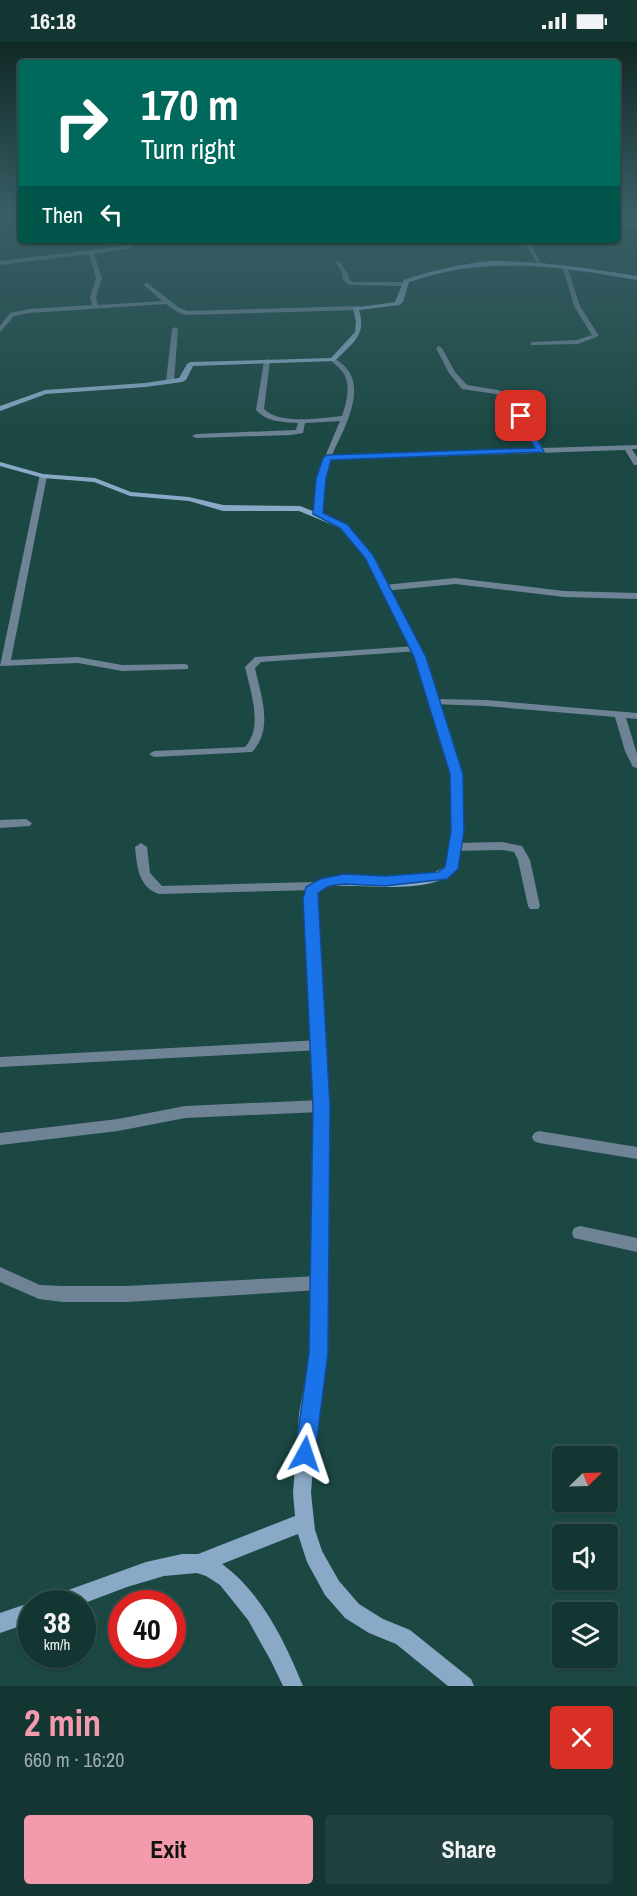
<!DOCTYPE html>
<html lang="en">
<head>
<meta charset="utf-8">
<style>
	:root { --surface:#143632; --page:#21413e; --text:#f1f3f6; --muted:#9dabac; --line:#33504d; --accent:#f39aac }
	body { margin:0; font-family:"Archivo Narrow",sans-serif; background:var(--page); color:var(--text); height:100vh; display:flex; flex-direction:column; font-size:22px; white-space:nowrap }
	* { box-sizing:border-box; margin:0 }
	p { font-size:20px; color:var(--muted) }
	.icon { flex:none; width:33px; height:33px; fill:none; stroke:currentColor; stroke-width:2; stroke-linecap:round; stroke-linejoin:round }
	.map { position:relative; height:1644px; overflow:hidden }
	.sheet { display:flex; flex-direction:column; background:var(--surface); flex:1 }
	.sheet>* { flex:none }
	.guide { position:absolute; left:18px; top:18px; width:602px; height:183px; border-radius:6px; box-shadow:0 2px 4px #0004,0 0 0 2px var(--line); background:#00695c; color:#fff; overflow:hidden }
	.needle { width:39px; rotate:67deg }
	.buttons { position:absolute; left:552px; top:1404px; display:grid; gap:12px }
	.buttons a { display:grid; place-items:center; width:66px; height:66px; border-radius:6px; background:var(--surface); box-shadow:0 2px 4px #0004,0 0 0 2px var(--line); font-size:30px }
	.speed { position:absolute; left:18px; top:1548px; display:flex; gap:12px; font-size:30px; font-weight:700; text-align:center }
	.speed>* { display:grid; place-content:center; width:78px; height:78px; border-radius:50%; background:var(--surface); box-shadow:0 2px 4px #0004,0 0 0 2px var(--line); line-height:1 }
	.speed small { font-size:15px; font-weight:400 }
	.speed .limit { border:9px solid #d22; background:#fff; color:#111 }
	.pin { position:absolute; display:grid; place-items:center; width:51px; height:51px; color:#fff; margin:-26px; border-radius:12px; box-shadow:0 3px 9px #0006 }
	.me { position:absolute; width:66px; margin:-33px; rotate:5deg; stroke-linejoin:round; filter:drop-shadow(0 0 4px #0008) }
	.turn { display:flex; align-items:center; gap:21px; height:126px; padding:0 24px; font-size:27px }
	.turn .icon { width:78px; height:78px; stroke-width:2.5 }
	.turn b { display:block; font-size:42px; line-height:51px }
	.then { display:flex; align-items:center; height:57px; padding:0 24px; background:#0003; gap:12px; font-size:22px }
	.round { display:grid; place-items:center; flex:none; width:63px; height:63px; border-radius:6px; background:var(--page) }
	.headline { display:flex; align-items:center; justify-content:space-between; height:102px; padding:0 24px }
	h1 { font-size:36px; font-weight:700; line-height:45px; color:var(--accent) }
	.primary-button { display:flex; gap:12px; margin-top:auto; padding:12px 24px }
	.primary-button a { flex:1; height:69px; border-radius:6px; background:var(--accent); color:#111; font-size:24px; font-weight:700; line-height:69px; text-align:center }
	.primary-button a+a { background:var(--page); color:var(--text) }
	.status { display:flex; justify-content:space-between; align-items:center; height:42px; padding:0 30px; background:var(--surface); direction:ltr }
	.status svg { height:16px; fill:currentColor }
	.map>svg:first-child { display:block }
</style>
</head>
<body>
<div class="status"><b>16:18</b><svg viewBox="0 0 49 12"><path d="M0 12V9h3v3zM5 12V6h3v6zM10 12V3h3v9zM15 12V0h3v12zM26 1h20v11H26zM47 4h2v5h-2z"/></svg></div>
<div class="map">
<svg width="637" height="1644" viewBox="0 0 637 1644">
	<rect width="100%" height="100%" fill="#1b4843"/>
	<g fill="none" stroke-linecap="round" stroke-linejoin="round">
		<path fill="#6f8396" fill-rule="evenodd" d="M637,180V184L626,185L623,183Z
			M124,198H130L131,206L94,212L102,236L96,255L98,263L162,259L144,243L146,240L178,265L187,269L359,264L362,266L359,268L187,273L179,271L166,262L29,271L14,274L0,290V284L10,271L29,267L92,263L90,255L96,236L89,213H81L0,223V219L126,204Z
			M523,198H529L542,223H538Z
			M335,219H339L348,231L349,237L352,240H405L408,242L405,244L349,243L343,238L342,231Z
			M562,223L567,224L580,264L599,294L578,302L531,303V301L533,300L577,298L592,293L574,264Z
			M175,285L178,287L174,340L170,342L166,340L172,287Z
			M439,304L442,306L455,330L467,343L498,348L512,353L543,406L637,403V407H632L637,415V423H634L625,408L331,418L326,437L322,472L318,475L314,472L321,424L340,379L305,381L303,391L291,393L196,396L192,394L196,392L296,388L298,381C282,380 267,380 256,368L264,319L267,317L270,319L264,367C280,383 320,376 342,374C347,360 352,340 341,328C338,324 333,321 330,318L333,316C374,336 345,384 332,413L535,406L506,356L496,352L462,347L449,331L436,306Z
			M40,432L47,434L11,618L78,615L122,623L184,622L188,623V627L122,629L78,621L0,624Z
			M455,536L564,549L637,551V557L564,555L455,542L384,549L379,546L384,543Z
			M416,604L421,607L419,609L261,620L255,626C261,654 274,687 252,710L154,715L149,712L154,709L245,705C264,685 250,648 245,625L255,615Z
			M436,657L486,658L637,671V677L626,676L637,712V726L633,725L625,709L615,675L486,664L432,662L431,660L432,658Z
			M26,777L32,781L30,784L0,786V778Z
			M502,800L522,804L530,818L540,864L538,867H530L528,864L518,818L514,810L502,808L455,809L449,805L455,801Z
			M141,801L147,805L150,831L162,844L316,840L322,844L316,848L159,852C138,845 137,824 135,805Z
			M320,998L325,999L327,1003L325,1007L320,1008L0,1025V1015Z
			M321,1058L326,1060L328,1064L326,1068L321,1070L185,1076L118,1089L0,1103V1091L118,1077L185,1064Z
			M539,1089L637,1105V1117L539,1101L534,1099L532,1095L534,1091Z
			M580,1184L637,1196V1210L574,1196L572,1191L574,1186Z
			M0,1225L40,1243L63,1244H126L319,1234L325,1236L327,1241L325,1246L319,1248L126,1260H63L39,1257L0,1240Z"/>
		<path fill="#89a9c7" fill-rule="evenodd" d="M491,219C541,219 588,226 637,234V238C557,224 487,213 409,240L403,260L399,263L359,268C367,294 352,301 335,319L193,324L186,338L182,340L145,345L46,352L0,369V364L45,348L145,341L179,336L187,322L190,320L331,316L355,290L356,280L353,266L395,260L404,238C433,228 460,222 491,219Z
			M0,420L43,432L95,436L131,450L189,455L223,463L300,464L346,482L373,515L425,615L454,702L462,732L463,789L457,827C434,854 365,842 332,844L321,847L316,857L327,1003L328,1064V1311L317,1372L311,1451L315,1488L322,1509L339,1539L359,1562L383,1577L410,1588L471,1637L474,1644H448L396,1602L369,1591L345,1576L325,1553L307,1520L298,1492L222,1522C262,1551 285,1600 303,1644H283L271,1619L248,1578L220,1543L206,1534L197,1531L164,1534L127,1545L82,1562H46L49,1555L146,1520L182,1512H198L295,1474L293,1451L299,1372L310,1311L313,1003L304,857L312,841L332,836L350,835L421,834L433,831L445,825L451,789L450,732L444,702L415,615L365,516L340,486L299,469H223L189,459L130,454L94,440L43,436L0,424Z
			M32,1560L35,1562H32V1580L0,1591V1571Z"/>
	</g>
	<linearGradient id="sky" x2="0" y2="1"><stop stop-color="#0f2825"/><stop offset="0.43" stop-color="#395e66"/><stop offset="1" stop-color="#395e66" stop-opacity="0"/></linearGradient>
	<rect width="637" height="401" fill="url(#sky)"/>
	<path fill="#1a73e8" stroke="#114b97" stroke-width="1.5" d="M521,372L525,374L544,410L331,418L326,437L323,471L347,482L373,513L426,615L463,732L464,789L458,827L447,837L385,844L344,842L329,844L318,851L330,1064L328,1311L315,1412L312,1419L305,1422L298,1419L295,1412L309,1311L313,1064L303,857L306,845L320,837L344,832L385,834L438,830L445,825L451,789L450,732L414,615L365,516L340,486L313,472L316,437L323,416L327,413L535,406L517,374Z"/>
</svg>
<div class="buttons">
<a><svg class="needle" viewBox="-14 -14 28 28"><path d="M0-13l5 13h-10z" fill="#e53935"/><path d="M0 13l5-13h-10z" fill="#9dabac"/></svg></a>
<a><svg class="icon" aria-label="sound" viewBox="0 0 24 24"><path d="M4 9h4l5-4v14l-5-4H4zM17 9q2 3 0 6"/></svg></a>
<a><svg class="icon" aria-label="layers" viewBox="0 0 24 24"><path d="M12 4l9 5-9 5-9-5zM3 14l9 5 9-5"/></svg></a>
</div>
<div class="speed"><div>38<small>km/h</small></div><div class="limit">40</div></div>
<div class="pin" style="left:521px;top:374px;background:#d93025"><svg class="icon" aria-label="arrive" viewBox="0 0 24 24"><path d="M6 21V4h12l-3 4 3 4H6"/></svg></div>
<svg class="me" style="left:305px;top:1412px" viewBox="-20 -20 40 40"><path d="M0-17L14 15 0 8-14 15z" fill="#1a73e8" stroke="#fff" stroke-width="4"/></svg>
<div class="guide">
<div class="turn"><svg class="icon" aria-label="right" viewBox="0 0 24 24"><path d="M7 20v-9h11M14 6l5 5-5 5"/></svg><div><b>170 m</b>Turn right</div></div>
<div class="then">Then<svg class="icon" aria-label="left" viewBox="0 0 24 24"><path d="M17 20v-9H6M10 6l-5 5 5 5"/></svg></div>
</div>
</div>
<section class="sheet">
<div class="headline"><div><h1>2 min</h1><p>660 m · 16:20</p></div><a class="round" style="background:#d93025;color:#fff"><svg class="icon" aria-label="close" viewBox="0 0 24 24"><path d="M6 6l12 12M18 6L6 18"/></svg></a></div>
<div class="primary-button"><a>Exit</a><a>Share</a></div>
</section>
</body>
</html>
